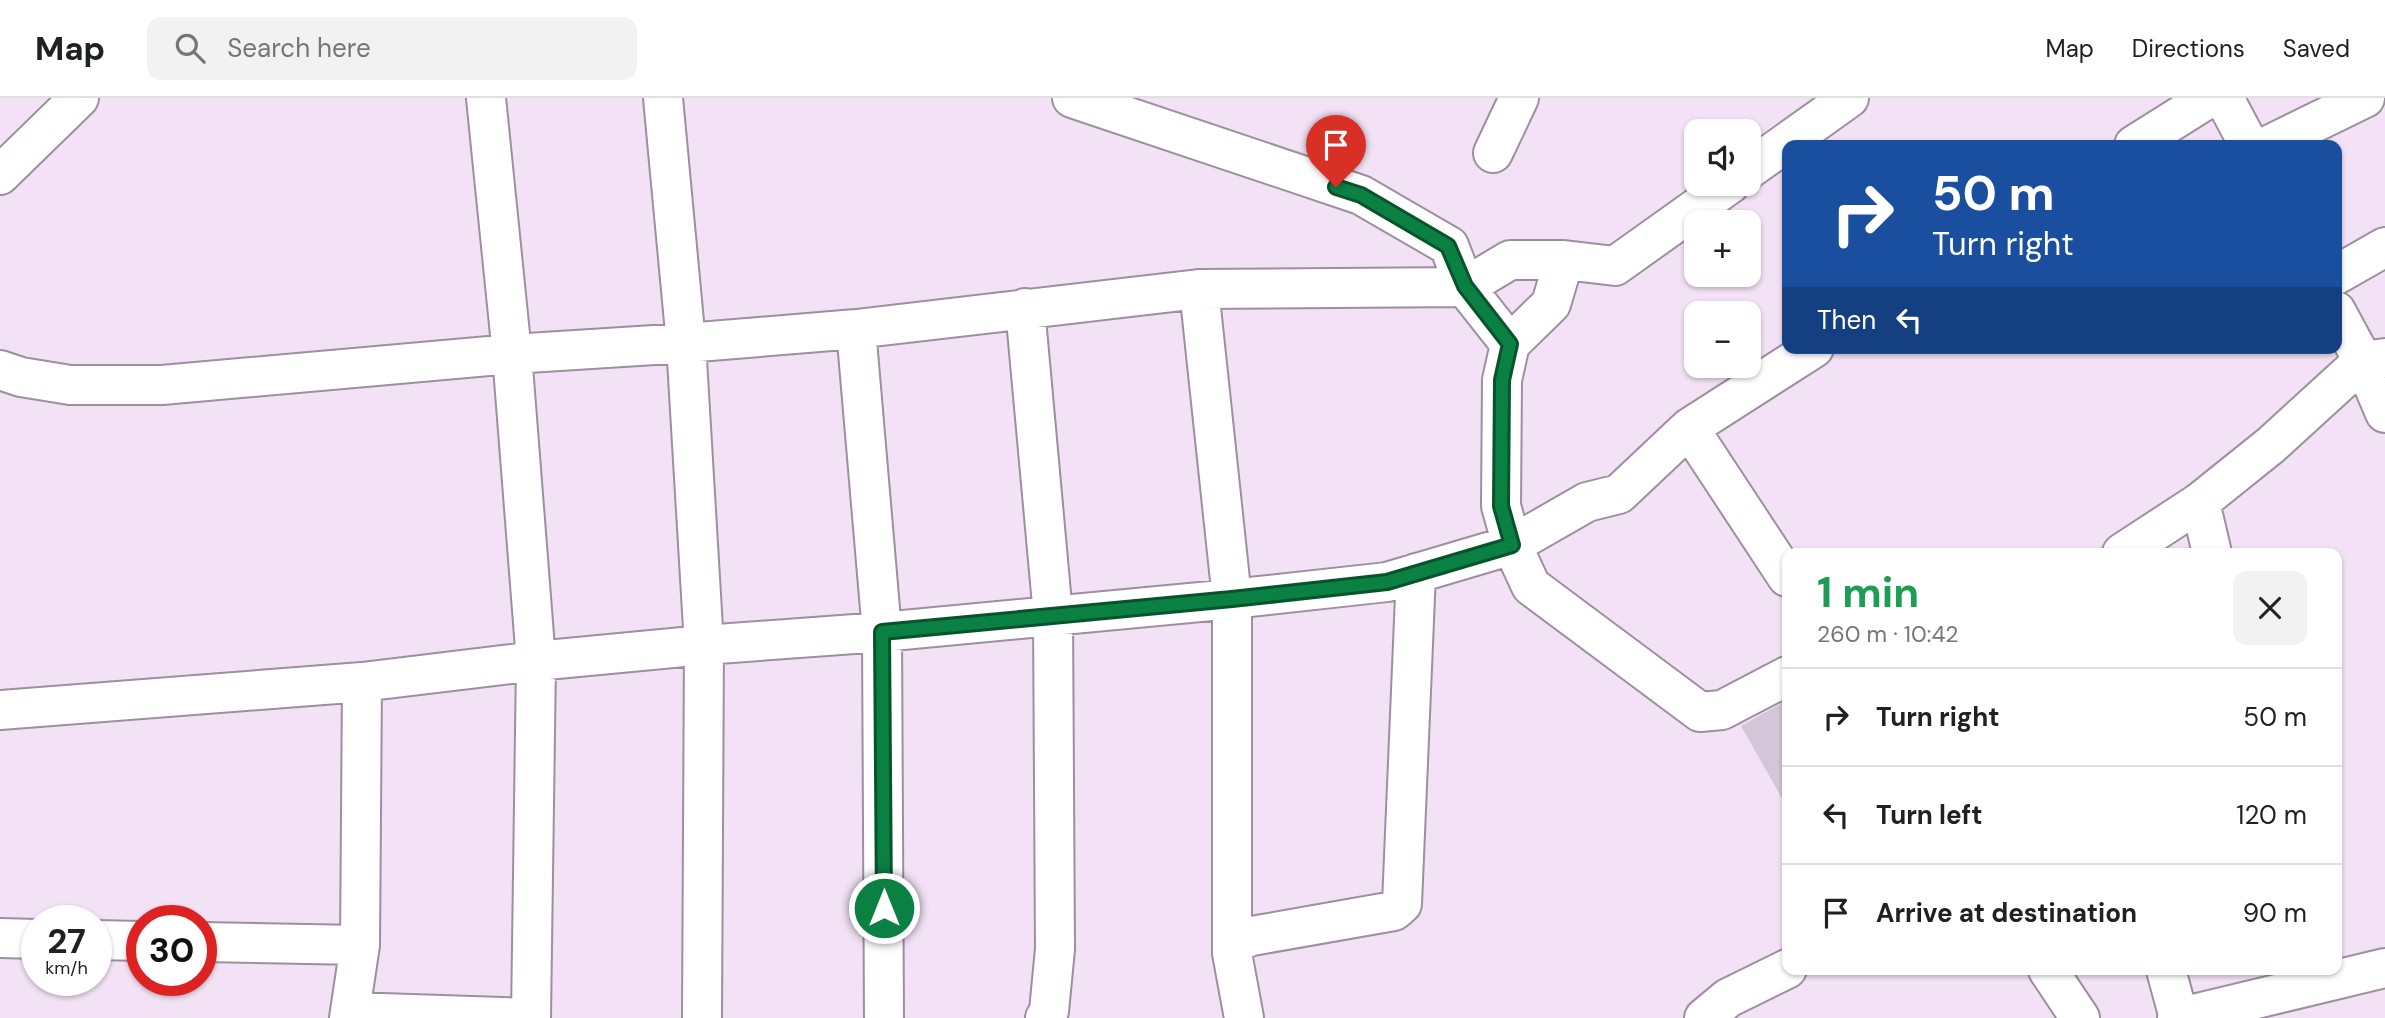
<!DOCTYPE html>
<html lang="en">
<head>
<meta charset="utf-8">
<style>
	:root { --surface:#fff; --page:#f2f2f2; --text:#202124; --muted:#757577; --line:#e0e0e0 }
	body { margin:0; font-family:"DM Sans",sans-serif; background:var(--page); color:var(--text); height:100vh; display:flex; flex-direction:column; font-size:26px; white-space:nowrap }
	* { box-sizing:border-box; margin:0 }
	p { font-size:23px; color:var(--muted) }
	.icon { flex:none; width:38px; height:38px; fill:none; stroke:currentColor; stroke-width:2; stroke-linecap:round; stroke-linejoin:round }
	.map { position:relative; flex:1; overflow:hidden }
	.sheet { position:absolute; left:1782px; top:450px; width:560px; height:427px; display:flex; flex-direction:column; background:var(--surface); border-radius:14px; box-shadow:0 2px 5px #0004 }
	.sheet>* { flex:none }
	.banner { position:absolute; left:1782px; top:42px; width:560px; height:214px; border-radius:14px; box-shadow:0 2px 5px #0004; background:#1a4fa0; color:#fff; overflow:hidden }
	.fabs { position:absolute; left:1684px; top:21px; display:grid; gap:14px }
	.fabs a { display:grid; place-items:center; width:77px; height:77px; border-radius:14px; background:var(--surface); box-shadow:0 2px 5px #0004; font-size:35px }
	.speed { position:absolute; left:21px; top:807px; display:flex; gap:14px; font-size:35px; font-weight:700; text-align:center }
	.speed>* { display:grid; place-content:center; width:91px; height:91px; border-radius:50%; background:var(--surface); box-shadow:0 2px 5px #0004; line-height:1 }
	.speed small { font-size:18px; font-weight:400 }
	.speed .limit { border:10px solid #d22; background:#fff; color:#111 }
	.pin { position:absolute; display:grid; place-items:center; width:60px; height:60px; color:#fff; margin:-72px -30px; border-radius:50% 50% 50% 0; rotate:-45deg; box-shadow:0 0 7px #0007 }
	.pin .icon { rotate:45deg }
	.me { position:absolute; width:77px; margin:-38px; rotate:0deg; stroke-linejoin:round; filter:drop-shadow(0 0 5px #0008) }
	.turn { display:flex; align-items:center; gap:24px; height:147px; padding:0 35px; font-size:32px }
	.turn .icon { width:91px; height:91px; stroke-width:2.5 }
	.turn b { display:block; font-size:49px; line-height:60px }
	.then { display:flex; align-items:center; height:66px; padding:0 35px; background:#0003; gap:14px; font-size:26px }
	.round { display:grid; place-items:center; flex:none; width:74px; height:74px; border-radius:14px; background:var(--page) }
	.headline { display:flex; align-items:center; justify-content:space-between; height:119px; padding:0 35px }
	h1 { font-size:42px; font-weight:700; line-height:52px; color:#1e9e55 }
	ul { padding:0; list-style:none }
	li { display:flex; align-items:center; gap:21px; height:98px; padding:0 35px; border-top:2px solid var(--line) }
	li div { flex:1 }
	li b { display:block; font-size:26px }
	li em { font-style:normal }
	header { display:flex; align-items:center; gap:42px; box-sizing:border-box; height:98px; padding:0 35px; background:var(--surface); border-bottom:2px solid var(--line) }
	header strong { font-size:33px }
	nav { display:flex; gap:38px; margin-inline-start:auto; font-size:24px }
	.search { width:490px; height:63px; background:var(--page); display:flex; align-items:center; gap:18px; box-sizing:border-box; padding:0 24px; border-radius:14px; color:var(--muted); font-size:26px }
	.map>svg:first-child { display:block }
</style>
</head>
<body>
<header>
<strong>Map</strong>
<div class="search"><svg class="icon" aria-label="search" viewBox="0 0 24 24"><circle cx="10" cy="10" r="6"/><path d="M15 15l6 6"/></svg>Search here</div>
<nav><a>Map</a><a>Directions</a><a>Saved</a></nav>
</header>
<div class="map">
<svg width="2385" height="920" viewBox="0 0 2385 920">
	<rect width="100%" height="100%" fill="#f3e2f5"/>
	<path fill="#d5c5d8" d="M1787,602V709L1741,628Z"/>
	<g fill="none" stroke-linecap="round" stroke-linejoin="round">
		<g stroke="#9d8ea0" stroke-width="42">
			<path id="minor" d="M486,0L512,256L536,563L531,920
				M663,0L686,245L704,547L702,920
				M1072,0L1361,97L1449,148L1465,189L1510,246
				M2224,0L2249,47
				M2134,47L2209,0
				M2269,47L2365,0
				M1493,55L1519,0
				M1748,72L1849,0
				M0,77L79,0
				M1564,162L1551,206L1510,246L1502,282L1501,408L1512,447L1531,488L1700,614L1722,612L1787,578
				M2336,177L2385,149
				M1199,191L1232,501V855
				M1025,210L1053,517L1055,851L1049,913L1045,920
				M2336,213L2363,263L2385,315
				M856,231L882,534L884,920
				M0,272L21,279L70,287H162L512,256L686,245L856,231L1199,191L1465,189L1510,162H1564L1615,168L1730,86
				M2200,404L2271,347L2363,263L2385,260
				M2122,455L2200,404L2212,455
				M1787,479L1689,330L1814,250
				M0,612L362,584L536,563L704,547L882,534L1232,501L1387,484L1512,447L1587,404L1619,396L1689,330
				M0,840L37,841
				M96,842L142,843
				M201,844L360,847
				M2048,872L2080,920
				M2166,872L2179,920
				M351,914L529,920
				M349,920L360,847L362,584
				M1244,920L1232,855L1238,843L1252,838L1394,813L1402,806L1416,475
				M1704,920L1728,900L1787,871
				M2177,920L2385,870"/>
		</g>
		<use href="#minor" stroke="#fff" stroke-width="38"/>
	</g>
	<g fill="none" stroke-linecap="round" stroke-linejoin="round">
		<g stroke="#07532c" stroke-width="18">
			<path id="route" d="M884,810L882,534L1232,501L1387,484L1512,447L1501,408L1502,282L1510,246L1465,188L1448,148L1361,97L1336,89"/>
		</g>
		<use href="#route" stroke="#0b8043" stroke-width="12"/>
	</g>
</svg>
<div class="fabs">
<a><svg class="icon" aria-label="sound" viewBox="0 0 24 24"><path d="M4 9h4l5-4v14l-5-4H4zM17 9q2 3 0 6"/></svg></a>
<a>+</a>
<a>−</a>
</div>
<div class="speed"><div>27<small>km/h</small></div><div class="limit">30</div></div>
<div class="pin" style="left:1336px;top:89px;background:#d93025"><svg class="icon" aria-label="arrive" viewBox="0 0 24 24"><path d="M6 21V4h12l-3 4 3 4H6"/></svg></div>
<svg class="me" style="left:884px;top:810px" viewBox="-20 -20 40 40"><circle r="17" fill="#0b8043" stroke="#fff" stroke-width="3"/><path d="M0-11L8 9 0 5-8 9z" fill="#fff"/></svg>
<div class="banner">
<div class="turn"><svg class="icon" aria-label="right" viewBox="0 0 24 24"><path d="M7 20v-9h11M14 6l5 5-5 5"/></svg><div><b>50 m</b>Turn right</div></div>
<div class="then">Then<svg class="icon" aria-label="left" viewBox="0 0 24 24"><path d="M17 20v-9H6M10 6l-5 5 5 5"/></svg></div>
</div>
<section class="sheet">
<div class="headline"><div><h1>1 min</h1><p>260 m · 10:42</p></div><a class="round"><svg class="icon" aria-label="close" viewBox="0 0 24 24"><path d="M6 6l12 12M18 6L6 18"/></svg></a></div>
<ul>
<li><svg class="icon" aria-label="right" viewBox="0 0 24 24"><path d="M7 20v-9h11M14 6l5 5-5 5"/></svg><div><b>Turn right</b></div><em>50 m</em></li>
<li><svg class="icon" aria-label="left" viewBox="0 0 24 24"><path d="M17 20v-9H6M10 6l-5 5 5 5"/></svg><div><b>Turn left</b></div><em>120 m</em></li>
<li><svg class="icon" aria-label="arrive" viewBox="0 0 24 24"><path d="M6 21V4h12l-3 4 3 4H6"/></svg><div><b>Arrive at destination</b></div><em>90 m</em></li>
</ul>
</section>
</div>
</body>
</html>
